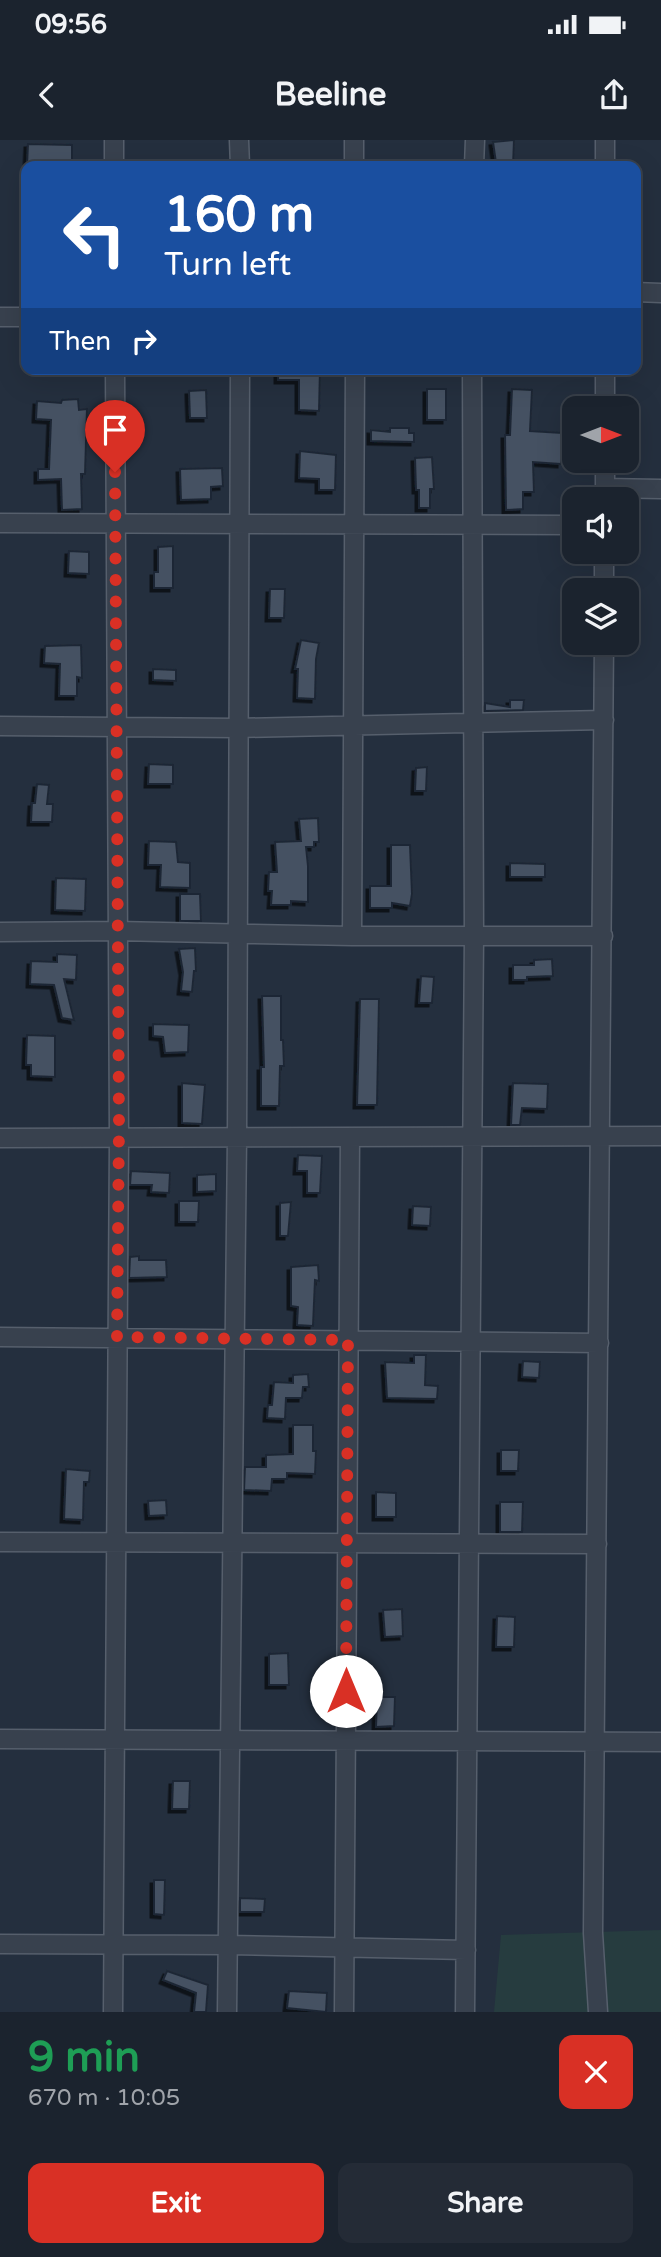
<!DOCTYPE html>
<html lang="en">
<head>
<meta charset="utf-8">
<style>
	:root { --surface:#1b232e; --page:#242b36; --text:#f1f3f6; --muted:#a0a4aa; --line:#39404a; --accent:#d93025 }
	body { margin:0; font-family:"Varela Round",sans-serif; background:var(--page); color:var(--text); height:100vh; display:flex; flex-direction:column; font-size:26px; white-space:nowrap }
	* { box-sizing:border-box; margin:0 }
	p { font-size:23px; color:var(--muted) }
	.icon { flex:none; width:38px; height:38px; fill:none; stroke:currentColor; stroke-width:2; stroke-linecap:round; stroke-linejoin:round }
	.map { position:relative; height:1872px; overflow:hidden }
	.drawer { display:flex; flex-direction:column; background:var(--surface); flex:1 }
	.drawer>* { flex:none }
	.guide { position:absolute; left:21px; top:21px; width:620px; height:214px; border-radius:14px; box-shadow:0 7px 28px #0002,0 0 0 2px var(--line); background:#1a4fa0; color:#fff; overflow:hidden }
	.needle { width:46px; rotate:90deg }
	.tools { position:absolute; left:562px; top:256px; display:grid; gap:14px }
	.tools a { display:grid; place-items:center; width:77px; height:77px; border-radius:14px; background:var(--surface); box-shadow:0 7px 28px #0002,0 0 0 2px var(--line); font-size:35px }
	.pin { position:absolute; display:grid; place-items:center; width:60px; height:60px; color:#fff; margin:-72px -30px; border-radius:50% 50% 50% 0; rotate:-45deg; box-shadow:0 0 7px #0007 }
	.pin .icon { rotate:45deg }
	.me { position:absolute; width:77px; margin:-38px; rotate:0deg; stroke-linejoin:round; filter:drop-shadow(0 0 5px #0008) }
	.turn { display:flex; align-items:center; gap:24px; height:147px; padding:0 28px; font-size:32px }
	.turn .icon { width:91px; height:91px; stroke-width:2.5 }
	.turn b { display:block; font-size:49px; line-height:60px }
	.then { display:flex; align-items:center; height:66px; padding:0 28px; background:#0003; gap:14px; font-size:26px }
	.round { display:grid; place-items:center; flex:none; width:74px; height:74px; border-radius:14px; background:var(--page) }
	.head { display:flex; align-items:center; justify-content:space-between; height:119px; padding:0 28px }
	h1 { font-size:42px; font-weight:700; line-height:52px; color:#1e9e55 }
	.primary-button { display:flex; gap:14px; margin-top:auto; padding:14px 28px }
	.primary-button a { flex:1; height:80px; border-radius:14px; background:var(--accent); color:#fff; font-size:28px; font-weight:700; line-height:80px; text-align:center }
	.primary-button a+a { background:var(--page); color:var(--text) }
	.status { display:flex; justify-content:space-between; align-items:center; height:49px; padding:0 35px; background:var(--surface); direction:ltr }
	.status svg { height:19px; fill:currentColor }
	header { display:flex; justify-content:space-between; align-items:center; height:91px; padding:0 28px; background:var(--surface); font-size:32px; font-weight:700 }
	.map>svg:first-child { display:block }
</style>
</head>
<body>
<div class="status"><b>09:56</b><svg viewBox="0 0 49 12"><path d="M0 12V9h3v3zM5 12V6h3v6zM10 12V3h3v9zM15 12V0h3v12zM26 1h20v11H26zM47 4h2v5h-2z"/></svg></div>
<header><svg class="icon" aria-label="back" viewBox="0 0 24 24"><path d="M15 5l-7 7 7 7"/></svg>Beeline<svg class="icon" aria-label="share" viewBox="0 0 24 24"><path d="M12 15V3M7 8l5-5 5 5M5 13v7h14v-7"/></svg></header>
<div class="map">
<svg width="661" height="1872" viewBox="0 0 661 1872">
	<defs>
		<filter id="shadow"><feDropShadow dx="-3.5" dy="3.5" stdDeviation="0" flood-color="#0009"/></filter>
	</defs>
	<rect width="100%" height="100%" fill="#242f3e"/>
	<path fill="#263c3f" d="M661,1790V1872H494L501,1795Z"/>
	<path fill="#455162" stroke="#1f2835" stroke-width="2" filter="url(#shadow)" d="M514,0L513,26H499V22L496,23L493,2Z
		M28,4L72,5V26H27Z
		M278,229H320L319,271L299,270V240H278Z
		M427,249H446V280H427Z
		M512,249L532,250L530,291L563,293L561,324L533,322L534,352H523V369L506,370L505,295H510Z
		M206,250L207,278H190L189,251Z
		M78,259L79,270L87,269L85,334H81L82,369L62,370L61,339L38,340V329H49L51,280L36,279L37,261L61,263L62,260Z
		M390,288H409V293H414V302L371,301V290L390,292Z
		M300,311L336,315L335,350H319V339L299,338Z
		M432,317L434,349H430V368H419V350H416L415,318Z
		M222,328L223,346L211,347V359L181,360L180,329Z
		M173,406V448H154V432H158V407Z
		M69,411L89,412V434L68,433Z
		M270,449H285L284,478H269Z
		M301,500L319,503L316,519L315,559L297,558L298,529H295Z
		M81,505L82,538L77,537V556H59L60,524L44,523L45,506Z
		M153,529L176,530V541L153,540Z
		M510,560H524L523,570L485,571V563L510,567Z
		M149,624L173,625V644H148Z
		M427,627L426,651H415L416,628Z
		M37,644L49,645L47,664H53L52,682H31L32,663H35Z
		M318,678L319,702H314V707H306L308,726V762L291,761V765H271L272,751H268L269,732H277L275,702L301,701L299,679Z
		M149,701L176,702L178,722L190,723V748L160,747L161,725H148Z
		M391,705H410L412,754L410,766L392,763V768H370V746H391Z
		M510,723L545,724V737H510Z
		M56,738L86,739L85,771L55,770Z
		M180,754H200L201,781H180Z
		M195,808L196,831H194L192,852L181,851L183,832L179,809Z
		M57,814L77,815L76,840L64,839L74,880L62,878L54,845L30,844L31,821L57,822Z
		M552,819L553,836L527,837V840H513V825H534V820Z
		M421,836L434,837L432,863H419Z
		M262,856H281V900H283L284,926H280L279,966H261V927H264Z
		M360,859H379L377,965H357Z
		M153,884L189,885L188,912L165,913L163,897L153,896Z
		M27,895L55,896V937L31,936V925H26Z
		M182,943L205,945L202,984L182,983Z
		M513,943L548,944L547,969L522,968L520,985H511Z
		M298,1015L322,1016L320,1053H307V1031H297Z
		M131,1031L170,1033L169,1053L151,1052L152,1045H130Z
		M216,1034V1051L197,1052V1035Z
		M179,1061H199L198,1082H179Z
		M291,1062L288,1096H280V1063Z
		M413,1066L431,1067L430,1086L412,1085Z
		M139,1116V1120H166L167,1137L129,1138L130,1117Z
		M318,1125L319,1141L315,1140L313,1186L297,1185L298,1167L291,1166V1127Z
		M414,1215H426L425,1245L438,1246L437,1259L387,1258L385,1222L414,1223Z
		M523,1221L540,1222L539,1238L522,1237Z
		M308,1234L309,1247H303L302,1258H286L285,1279L267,1278L268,1265H272L274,1242L293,1243V1235Z
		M293,1285H313V1311H316L315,1334L287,1333V1339H272L271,1351L244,1350L245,1327H266V1315L293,1314Z
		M501,1310H519L518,1331H501Z
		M66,1329L90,1331L89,1342H84L83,1380L64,1379Z
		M376,1352L396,1353V1377H376Z
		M166,1360L167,1375L149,1376L148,1361Z
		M500,1362H523L522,1392H500Z
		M402,1469L403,1496L385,1497L383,1470Z
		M497,1476L515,1477L514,1507H496Z
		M288,1513L289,1545H269V1514Z
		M377,1557H395L394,1586L376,1587Z
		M173,1641H190L189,1669H172Z
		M154,1740H165L164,1775L154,1774Z
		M240,1758L265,1759L264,1772H240Z
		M167,1831L208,1845L206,1872H194L196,1853L163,1840Z
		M289,1851L327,1853L326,1872L287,1868Z"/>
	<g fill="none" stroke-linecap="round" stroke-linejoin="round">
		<g stroke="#565f6c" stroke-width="21">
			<path id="minor" d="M114,0V26
				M239,0L240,26
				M354,0V26
				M474,26L475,0
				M605,26V0
				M635,152L661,153
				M0,177H26
				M355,229L352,796H603
				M605,268V229
				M605,348L661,349
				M605,359V320
				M0,383L574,385
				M604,450V411
				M0,586L237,588L604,580
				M0,792L117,791L352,796
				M0,998L661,996
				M0,1197L599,1203
				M0,1402L597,1404
				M0,1599L661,1602
				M0,1804L228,1805L466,1810
				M113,1872L119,999L115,229
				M227,1872L237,998L240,229
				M344,1872L350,997
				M465,1872L474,796L472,229
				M598,1872L593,1793L604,502"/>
		</g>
		<use href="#minor" stroke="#38414e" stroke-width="18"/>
	</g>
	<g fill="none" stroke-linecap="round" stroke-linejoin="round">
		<path stroke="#d93025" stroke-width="12" stroke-dasharray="0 21.6" d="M115,332L119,985L117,1197L348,1200L346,1551"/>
	</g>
</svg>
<div class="tools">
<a><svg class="needle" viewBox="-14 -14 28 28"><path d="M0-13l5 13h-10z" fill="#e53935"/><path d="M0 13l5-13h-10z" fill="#a0a4aa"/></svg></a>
<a><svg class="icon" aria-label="sound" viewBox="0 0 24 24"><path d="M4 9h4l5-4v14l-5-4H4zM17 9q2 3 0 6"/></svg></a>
<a><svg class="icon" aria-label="layers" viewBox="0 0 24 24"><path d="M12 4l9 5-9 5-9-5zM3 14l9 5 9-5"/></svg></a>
</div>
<div class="pin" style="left:115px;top:332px;background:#d93025"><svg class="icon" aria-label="arrive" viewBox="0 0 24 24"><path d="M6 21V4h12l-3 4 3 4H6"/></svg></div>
<svg class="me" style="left:346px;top:1551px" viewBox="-20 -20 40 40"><circle r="19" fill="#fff"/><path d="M0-13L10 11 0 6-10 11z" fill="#d93025"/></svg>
<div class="guide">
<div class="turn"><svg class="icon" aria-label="left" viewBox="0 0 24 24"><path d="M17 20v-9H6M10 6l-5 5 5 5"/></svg><div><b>160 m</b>Turn left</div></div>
<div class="then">Then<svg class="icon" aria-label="right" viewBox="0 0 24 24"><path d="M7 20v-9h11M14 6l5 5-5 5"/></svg></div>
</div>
</div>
<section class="drawer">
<div class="head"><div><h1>9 min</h1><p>670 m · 10:05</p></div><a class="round" style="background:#d93025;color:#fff"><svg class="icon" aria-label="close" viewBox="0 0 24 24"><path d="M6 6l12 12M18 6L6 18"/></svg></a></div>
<div class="primary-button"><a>Exit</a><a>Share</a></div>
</section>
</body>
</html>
